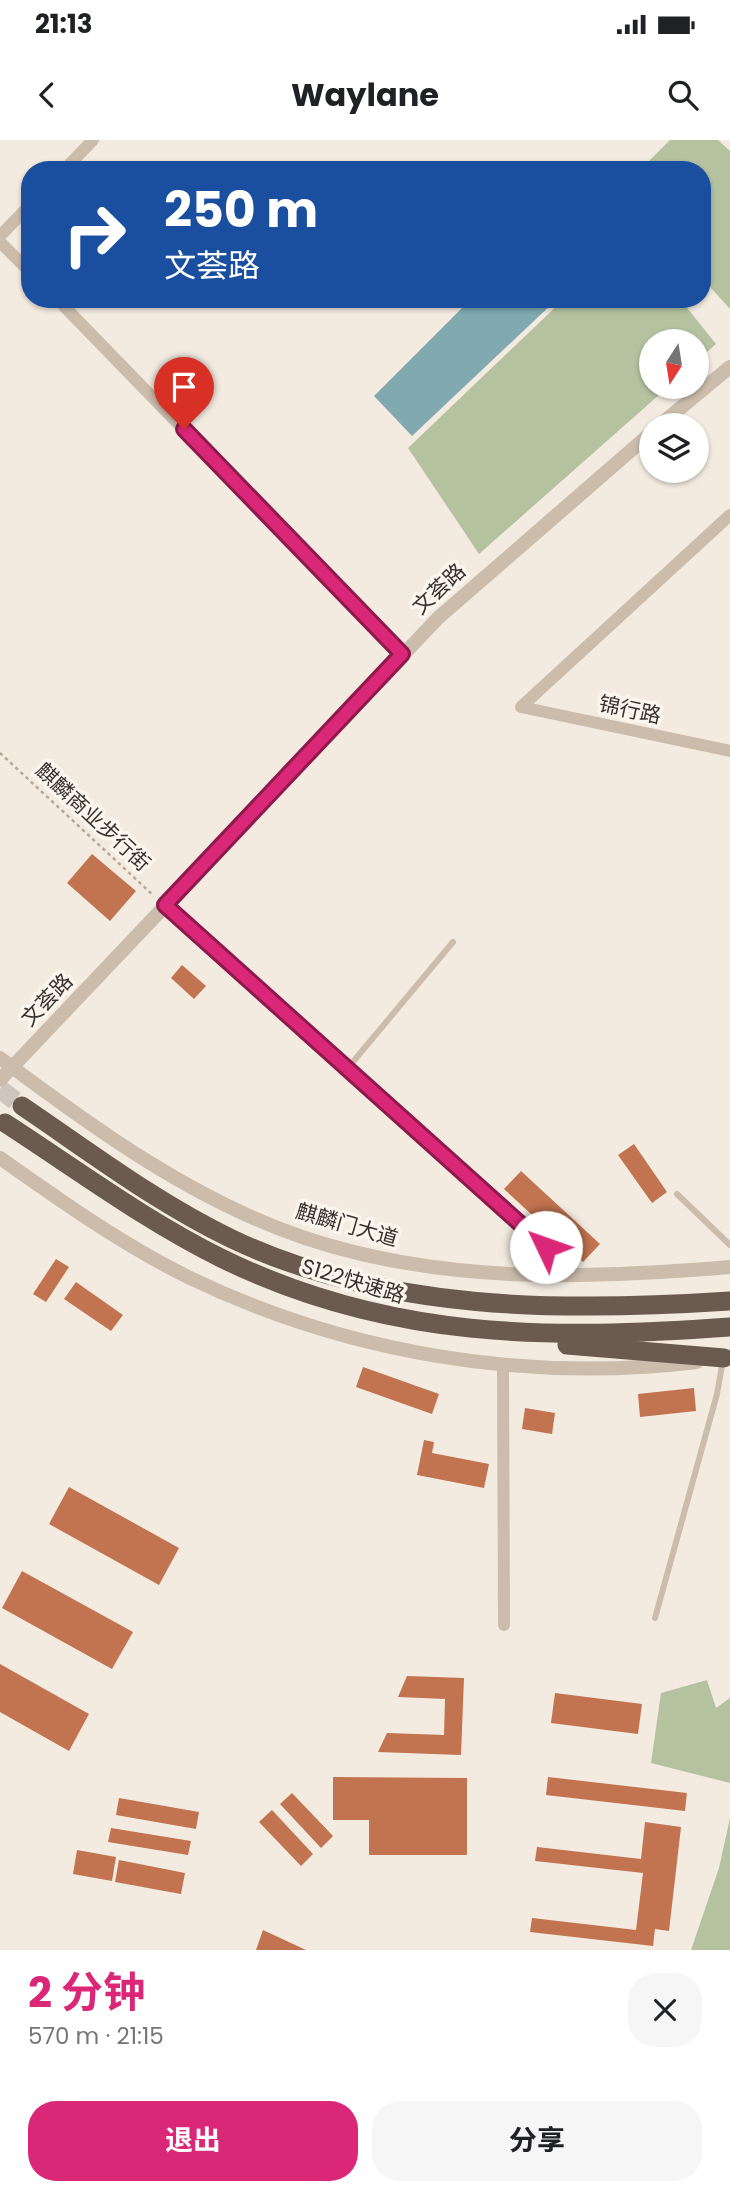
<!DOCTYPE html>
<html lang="zh">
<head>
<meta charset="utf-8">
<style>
	:root { --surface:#fff; --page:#f6f6f6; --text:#202124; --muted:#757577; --accent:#db2777 }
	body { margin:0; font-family:Poppins,"Noto Sans SC",sans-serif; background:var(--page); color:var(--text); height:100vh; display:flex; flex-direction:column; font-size:26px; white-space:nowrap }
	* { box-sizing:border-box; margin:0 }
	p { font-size:23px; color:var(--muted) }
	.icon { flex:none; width:38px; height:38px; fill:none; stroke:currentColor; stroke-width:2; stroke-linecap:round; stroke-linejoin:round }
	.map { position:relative; height:1810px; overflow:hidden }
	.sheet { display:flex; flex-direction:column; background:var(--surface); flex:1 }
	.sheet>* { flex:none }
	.banner { position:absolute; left:21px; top:21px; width:690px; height:147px; border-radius:28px; box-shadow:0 2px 5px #0004; background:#1a4fa0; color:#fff; overflow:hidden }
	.needle { width:46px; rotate:192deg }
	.tools { position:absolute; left:639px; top:189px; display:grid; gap:14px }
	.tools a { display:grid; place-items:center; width:70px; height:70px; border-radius:50%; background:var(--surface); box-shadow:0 2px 5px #0004; font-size:35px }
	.pin { position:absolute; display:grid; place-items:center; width:60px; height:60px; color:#fff; margin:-72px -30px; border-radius:50% 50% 50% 0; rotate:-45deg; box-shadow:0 0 7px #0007 }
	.pin .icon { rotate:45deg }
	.me { position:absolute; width:77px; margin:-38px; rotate:312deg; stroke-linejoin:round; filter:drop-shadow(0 0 5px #0008) }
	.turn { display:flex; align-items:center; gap:24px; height:147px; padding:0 28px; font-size:32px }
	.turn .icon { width:91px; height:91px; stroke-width:2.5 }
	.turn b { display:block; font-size:49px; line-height:60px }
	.round { display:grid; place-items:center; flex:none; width:74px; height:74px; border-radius:28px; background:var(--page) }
	.overview { display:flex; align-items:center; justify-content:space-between; height:119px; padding:0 28px }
	h1 { font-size:42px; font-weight:700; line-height:52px; color:var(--accent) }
	.action { display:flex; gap:14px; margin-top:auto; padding:14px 28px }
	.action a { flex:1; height:80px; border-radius:28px; background:var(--accent); color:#fff; font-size:28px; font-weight:700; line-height:80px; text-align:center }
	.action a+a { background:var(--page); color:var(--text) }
	.status { display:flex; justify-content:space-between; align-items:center; height:49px; padding:0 35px; background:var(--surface); direction:ltr }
	.status svg { height:19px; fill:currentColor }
	header { display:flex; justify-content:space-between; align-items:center; height:91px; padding:0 28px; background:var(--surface); font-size:32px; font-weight:700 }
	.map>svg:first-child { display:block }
</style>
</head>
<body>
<div class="status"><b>21:13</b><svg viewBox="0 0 49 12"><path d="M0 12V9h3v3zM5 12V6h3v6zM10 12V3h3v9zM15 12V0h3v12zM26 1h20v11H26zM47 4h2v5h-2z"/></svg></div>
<header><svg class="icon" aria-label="back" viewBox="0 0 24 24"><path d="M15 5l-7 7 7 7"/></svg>Waylane<svg class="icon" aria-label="search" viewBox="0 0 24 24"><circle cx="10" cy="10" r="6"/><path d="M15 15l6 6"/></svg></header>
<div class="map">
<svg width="730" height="1810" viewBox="0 0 730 1810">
	<rect width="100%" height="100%" fill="#f3ebe0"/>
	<path fill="#b4c2a0" d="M670,0H718L730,11V169L702,138V30H640Z
		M564,159H680L716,204L697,221L696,201H651V247H668L479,414L408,308Z
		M707,1540L716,1568L730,1558V1643L651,1623L661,1553Z
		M730,1678V1810H691L719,1728Z"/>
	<path fill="#80aaaf" d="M471,159H551L554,162L412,296L374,256Z"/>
	<path fill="#c2734f" d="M92,714L136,751L110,781L67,743Z
		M182,825L206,846L194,859L171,838Z
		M634,1004L667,1052L652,1063L618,1015Z
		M521,1031L600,1104L583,1122L504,1049Z
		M56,1119L69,1127L46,1162L33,1154Z
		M76,1142L123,1175L111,1191L64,1159Z
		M363,1227L439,1254L432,1274L356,1247Z
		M694,1248L696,1271L640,1277L638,1254Z
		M525,1268L555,1273L552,1294L522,1289Z
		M424,1300L434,1302L432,1313L489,1324L484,1348L417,1335Z
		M69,1347L179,1408L159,1445L49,1384Z
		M22,1431L133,1492L112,1529L2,1468Z
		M0,1524L89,1574L69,1611L0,1572Z
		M407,1536L464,1538L461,1615L378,1612L387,1593L444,1595L445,1559L398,1557Z
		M555,1553L642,1564L638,1594L551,1583Z
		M333,1637L467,1638V1715H369V1680H333Z
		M548,1637L687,1653L685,1671L546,1655Z
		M292,1653L333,1696L321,1708L280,1664Z
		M119,1658L199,1672L196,1689L116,1675Z
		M272,1670L313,1714L301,1726L259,1682Z
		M645,1682L681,1687L669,1791L655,1789L653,1806L530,1792L532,1778L636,1790L643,1733L535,1721L537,1707L641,1719Z
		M111,1688L191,1701L188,1715L108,1702Z
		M77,1710L116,1717L112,1741L73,1734Z
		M119,1720L185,1733L181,1754L115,1742Z
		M263,1790L306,1810H256Z"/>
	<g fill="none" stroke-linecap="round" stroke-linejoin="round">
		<path stroke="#cec6bc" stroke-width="19" stroke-dasharray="19 10" stroke-linecap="butt" d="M0,949L22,966"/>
		<path stroke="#b7a796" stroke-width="2.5" stroke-dasharray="3.5 3.5" stroke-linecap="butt" d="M0,613L154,756"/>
		<path stroke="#cbbcac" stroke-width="6" d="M347,929L453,802
			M677,1054L730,1105
			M655,1478L717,1254L723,1220"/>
		<path stroke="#cbbcac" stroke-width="12" d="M64,30L93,0
			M0,96L30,65
			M0,102L30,132
			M57,159L402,514
			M521,567L730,375
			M521,567L730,611
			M165,765L546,1107
			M503,1226L504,1485"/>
		<path stroke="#cbbcac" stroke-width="14" d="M660,285L730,227
			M0,918C92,987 194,1061 305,1098C443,1144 587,1139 730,1127
			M0,940L438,478L651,293
			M0,1018C61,1061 121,1104 188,1137C345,1213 524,1243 697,1222"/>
		<path stroke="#6a5a4f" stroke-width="19" d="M22,966C90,1012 157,1063 232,1099C386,1172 563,1172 730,1161
			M5,983C76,1029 146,1081 221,1118C388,1200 550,1200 730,1187
			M567,1205L724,1218"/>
	</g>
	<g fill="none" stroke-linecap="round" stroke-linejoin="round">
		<g stroke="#8e194d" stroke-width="18">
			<path id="route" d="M184,289L402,514L165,765L546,1107"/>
		</g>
		<use href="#route" stroke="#db2777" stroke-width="12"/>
	</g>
	<g text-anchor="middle" stroke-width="7" stroke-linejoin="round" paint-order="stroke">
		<g font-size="21" fill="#39302b" stroke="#faf5ed">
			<text transform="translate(439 449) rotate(-43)" y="7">文荟路</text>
			<text transform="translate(630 570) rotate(12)" y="7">锦行路</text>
			<text transform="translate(93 677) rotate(43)" y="7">麒麟商业步行街</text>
			<text transform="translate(47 860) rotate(-46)" y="7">文荟路</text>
			<text transform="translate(347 1085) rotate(16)" y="7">麒麟门大道</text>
			<text transform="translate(353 1141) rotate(17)" y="7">S122快速路</text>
		</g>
	</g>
</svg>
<div class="tools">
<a><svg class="needle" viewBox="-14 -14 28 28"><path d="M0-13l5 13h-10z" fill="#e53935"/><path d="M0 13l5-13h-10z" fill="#757577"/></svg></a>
<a><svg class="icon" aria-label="layers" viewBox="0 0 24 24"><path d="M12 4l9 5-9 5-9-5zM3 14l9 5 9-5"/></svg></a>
</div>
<div class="pin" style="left:184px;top:289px;background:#d93025"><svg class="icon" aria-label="arrive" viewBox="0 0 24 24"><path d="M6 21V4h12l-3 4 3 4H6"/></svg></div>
<svg class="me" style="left:546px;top:1107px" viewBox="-20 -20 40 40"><circle r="19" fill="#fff"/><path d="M0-13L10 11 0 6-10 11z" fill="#db2777"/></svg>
<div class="banner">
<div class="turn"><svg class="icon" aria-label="right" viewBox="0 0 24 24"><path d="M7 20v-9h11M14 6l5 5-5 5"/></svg><div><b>250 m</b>文荟路</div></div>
</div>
</div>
<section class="sheet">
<div class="overview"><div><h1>2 分钟</h1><p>570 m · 21:15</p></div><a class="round"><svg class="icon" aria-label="close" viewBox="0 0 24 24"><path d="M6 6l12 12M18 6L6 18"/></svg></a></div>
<div class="action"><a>退出</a><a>分享</a></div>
</section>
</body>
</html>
